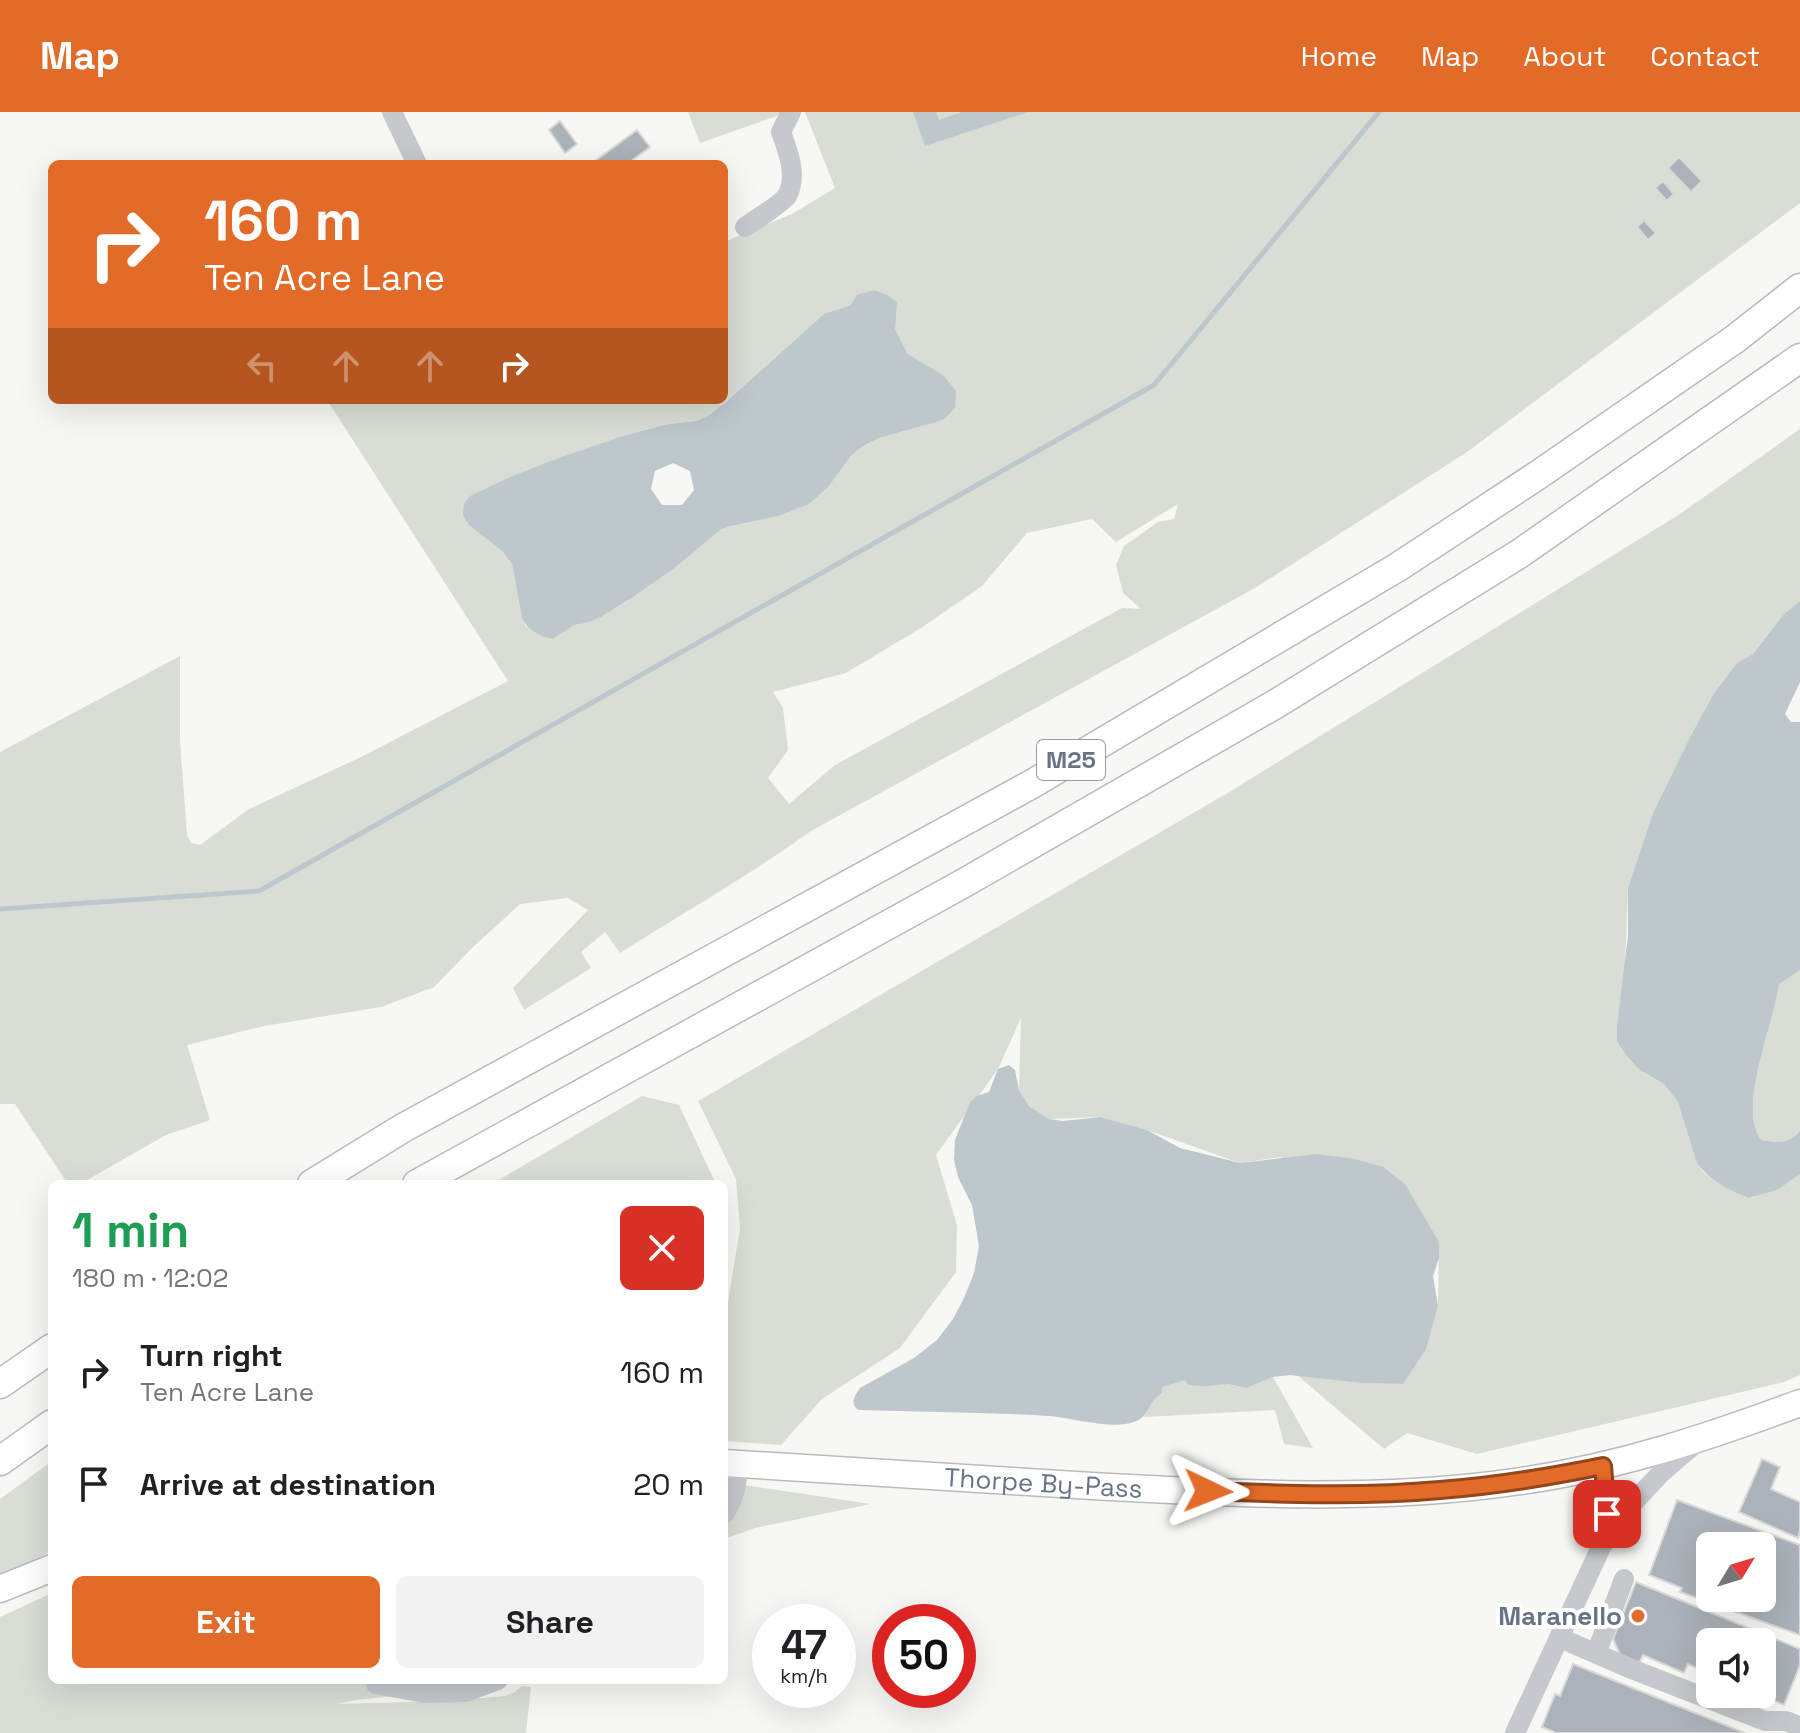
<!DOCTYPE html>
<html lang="en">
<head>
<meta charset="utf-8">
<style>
	:root { --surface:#fff; --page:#f2f2f2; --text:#202124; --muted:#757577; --accent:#e36b29 }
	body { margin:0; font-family:"Space Grotesk",sans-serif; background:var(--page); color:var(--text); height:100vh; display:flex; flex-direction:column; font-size:30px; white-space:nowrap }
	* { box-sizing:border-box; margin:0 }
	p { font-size:26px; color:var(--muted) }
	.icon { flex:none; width:44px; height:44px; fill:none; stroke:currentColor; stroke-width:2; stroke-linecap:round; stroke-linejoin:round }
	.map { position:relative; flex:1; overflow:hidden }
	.drawer { position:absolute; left:48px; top:1068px; width:680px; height:504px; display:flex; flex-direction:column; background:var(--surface); border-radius:12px; box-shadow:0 8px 32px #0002 }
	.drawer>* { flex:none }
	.hud { position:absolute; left:48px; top:48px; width:680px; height:244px; border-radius:12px; box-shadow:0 8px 32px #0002; background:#e36b29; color:#fff; overflow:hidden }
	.needle { width:52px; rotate:52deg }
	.buttons { position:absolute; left:1696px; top:1420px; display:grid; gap:16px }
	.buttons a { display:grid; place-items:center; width:80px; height:80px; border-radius:12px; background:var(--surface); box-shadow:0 8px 32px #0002; font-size:40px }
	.speed { position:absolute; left:752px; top:1492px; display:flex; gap:16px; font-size:40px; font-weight:700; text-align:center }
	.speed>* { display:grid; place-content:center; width:104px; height:104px; border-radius:50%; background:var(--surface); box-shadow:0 8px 32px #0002; line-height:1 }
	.speed small { font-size:20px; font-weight:400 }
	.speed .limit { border:12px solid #d22; background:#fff; color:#111 }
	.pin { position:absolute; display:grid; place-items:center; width:68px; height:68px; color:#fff; margin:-34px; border-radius:16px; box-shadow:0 4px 12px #0006 }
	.me { position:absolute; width:88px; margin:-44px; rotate:92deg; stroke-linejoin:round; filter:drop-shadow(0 0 6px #0008) }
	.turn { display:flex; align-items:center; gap:28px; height:168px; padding:0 24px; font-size:36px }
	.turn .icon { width:104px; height:104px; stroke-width:2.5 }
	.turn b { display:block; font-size:56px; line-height:68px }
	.lanes { display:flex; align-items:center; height:76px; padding:0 24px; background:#0003; justify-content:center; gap:40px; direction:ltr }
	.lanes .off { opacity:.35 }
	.round { display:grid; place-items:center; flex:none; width:84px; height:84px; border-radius:12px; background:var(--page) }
	.overview { display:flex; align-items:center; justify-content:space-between; height:136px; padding:0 24px }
	h1 { font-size:48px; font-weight:600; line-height:60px; color:#1e9e55 }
	.button { display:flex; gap:16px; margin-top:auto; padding:16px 24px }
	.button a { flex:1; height:92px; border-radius:12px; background:var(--accent); color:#fff; font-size:32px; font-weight:600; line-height:92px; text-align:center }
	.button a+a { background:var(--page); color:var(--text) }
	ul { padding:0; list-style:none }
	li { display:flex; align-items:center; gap:24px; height:112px; padding:0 24px }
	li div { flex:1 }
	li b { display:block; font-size:30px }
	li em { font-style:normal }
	header { display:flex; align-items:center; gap:48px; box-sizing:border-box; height:112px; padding:0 40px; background:var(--accent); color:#fff }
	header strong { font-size:38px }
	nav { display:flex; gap:44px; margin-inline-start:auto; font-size:28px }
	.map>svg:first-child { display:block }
</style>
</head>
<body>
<header>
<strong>Map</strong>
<nav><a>Home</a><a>Map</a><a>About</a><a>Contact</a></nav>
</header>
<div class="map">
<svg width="1800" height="1621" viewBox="0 0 1800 1621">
	<rect width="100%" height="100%" fill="#f7f7f4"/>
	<path fill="#d8ded5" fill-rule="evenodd" d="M688,0H788L700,31Z
		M805,0H1800V91L1467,340L1255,476L811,719C750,763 684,800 620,841L605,820L581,840L591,856L524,898L513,876L588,798L568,786L520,792L472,836L434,875L381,895L264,914L187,933L210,1008L166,1023L80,1072H68L15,992H0V640L180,544V629L187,723L191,731L200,733L249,697L361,645L508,569L327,288H724V130L792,102L835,76ZM851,193L895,217L908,242L943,263L944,306L933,311L879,326L863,334L851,344L829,374L720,418L676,455L633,485L601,505L587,511L574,513L553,527L526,514L522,506L512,452L502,439L469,413L626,323L668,312L696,309L708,304L727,289L824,202ZM1178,392L1174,407L1158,410L1124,434L1116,453L1123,481L1141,497L1122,496L835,653L789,692L768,666L788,638L783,596L773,580L846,561L921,516L982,474L1027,421L1092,407L1116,430Z
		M1800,317V489L1783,503L1753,542L1737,551L1714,581L1691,623L1653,701L1628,776L1625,853L1617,913L1640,958L1664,972L1678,990L1702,1059L1711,1066L1741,1083L1753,1086L1762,1081L1779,1077L1800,1062V1263L1784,1270L1477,1342L1407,1321L1384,1337L1297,1263L1361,1271L1402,1272L1438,1194L1439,1130L1281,1045L1240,1051L1147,1018L1101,1005L1049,1007L1029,994L1019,978L1021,906L998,957L936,1043L957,1113L956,1160L900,1236L822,1287L781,1333L724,1329V1215L740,1116L736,1067L698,989L1226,682L1680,402Z
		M1797,858H1800V1019C1789,1032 1777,1031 1761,1028C1737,994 1774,913 1779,872Z
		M642,984L679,993L716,1072H492Z
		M1273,1265L1313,1336L1284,1332L1275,1298L1144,1305L1161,1275L1185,1267L1228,1272L1246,1276Z
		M52,1349V1439L0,1465V1387Z
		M724,1370L871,1392L755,1416L724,1427Z
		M52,1481V1568H421L424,1581L356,1588L337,1592L446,1589L505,1584L515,1580L522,1574L531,1575L526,1621H0V1505Z"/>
	<path fill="#bdc7cc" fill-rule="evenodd" d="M913,0H936L939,8L962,0H1028L925,34Z
		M874,178L887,183L897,190L895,217L908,242L943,263L956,279L955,296L944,307L933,311L879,326L863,334L851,344L829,374L809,392L778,404L730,414L720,418L676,455L633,485L601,505L587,511L574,513L553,527C540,524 528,519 522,506L512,452L502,439L469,413L463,403L464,392L470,384L510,365L556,347L626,323L668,312L696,309L708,304L727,289L824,202L851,193L857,183ZM673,351L690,359L694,378L682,393H662L651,377L655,359Z
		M1800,489V570L1785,602L1791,610H1800V858L1779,872C1774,913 1737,994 1761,1028C1777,1031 1789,1032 1800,1019V1062L1779,1077L1749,1086C1730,1079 1709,1068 1697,1051L1678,990L1664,972L1640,958L1627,944L1617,929V913L1628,824V776L1653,701L1691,623L1714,581L1737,551L1753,542L1783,503Z
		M1009,953L1015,958L1019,978L1029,994L1049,1007L1063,1009L1101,1005L1147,1018L1180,1036L1240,1051L1316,1042L1355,1047L1383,1055L1405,1072L1439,1130V1146L1433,1164L1438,1194L1426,1237L1403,1272L1361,1271L1290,1263L1273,1265L1246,1276L1228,1272L1205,1274L1188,1273L1185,1268L1162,1275V1281C1147,1290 1151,1304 1134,1310C1111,1318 1074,1306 1049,1304C986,1300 922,1300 859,1298C849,1293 855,1283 860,1276L914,1246L937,1228L953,1207L964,1186L974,1161L979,1134L972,1093L958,1065L954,1048L955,1028L970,990L977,984L989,980L998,957Z"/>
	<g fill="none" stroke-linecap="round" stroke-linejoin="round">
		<path stroke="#bdc7cc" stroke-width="5" d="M0,797L259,779L1154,273L1379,0"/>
	</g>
	<path fill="#acb2b9" stroke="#d9d9d7" stroke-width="2" fill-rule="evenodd" d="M560,9L577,32L565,41L549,18Z
		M637,18L650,35L627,52H591Z
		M1679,45L1702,69L1691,80L1668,56Z
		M1663,69L1674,82L1667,89L1655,76Z
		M1644,108L1656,121L1648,128L1637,115Z
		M1762,1347L1780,1355L1771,1377L1800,1390V1420L1798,1426L1739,1400Z
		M1677,1388L1800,1433V1523L1680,1480L1682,1476L1649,1463ZM1710,1434H1762V1486H1710Z
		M1636,1470L1800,1537V1553L1784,1593L1759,1582H1762V1530H1710V1562L1688,1552L1684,1561L1643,1543L1638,1554L1622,1547L1613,1527Z
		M1573,1552L1745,1621H1556L1542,1615L1555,1582L1560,1584Z"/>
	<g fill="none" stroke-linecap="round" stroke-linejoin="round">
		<g stroke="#b8bbc0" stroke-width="29">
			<g id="major">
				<path id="s1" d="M724,1351C847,1359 970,1367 1092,1374C1234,1382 1380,1390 1521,1369C1619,1355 1708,1325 1800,1291"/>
				<path d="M0,1477L52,1456"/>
			</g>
		</g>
		<g stroke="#b8babe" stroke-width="31">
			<path id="highway" d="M312,1072L403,1016L1032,672L1398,455L1538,363L1735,227L1800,176
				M417,1072L964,771L1274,593L1519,442L1800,246
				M0,1272L52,1236
				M0,1349L52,1312"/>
		</g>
		<path stroke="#c5c8cc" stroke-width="20" d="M392,0L417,52
			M745,115C754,109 782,91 787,84C798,64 788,39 781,20L791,0
			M724,1402C735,1386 737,1371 738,1352
			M1605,1430L1632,1392L1661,1361L1697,1330
			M1560,1526L1634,1558L1765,1609H1786L1800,1615
			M1596,1542L1624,1467
			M376,1572L424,1581L466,1580L498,1568
			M1515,1621L1602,1433L1607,1402L1603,1354"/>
		<use href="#major" stroke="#fff" stroke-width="26"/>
		<use href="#highway" stroke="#fff" stroke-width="28"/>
	</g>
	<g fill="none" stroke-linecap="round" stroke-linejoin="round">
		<g stroke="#94461b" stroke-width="20">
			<path id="route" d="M1208,1379C1285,1382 1363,1385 1440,1378C1495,1374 1549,1365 1603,1354L1607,1402"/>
		</g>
		<use href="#route" stroke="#e36b29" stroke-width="14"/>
	</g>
	<circle fill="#e36b29" stroke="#fff" stroke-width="3" cx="1638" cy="1504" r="8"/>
	<g text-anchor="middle" stroke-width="8" stroke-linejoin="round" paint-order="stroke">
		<rect fill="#fff" stroke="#949eaa" stroke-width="2" x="1037" y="628" width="68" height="40" rx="6"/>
		<g font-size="24" font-weight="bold" fill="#667485">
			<text x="1071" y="656">M25</text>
		</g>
		<g font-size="26" fill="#667485" stroke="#fff">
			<text dy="9" stroke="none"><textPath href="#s1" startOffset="320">Thorpe By-Pass</textPath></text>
		</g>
		<g font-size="26" font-weight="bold" fill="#667485" stroke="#fff" text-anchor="end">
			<text x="1622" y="1513">Maranello</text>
		</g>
	</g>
</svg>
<div class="buttons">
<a><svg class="needle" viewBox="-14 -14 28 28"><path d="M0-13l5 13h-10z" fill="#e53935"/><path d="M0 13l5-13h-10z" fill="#757577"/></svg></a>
<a><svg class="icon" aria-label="sound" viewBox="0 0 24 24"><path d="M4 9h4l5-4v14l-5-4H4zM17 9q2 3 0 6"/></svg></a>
</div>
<div class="speed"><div>47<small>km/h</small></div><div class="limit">50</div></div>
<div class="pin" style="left:1607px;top:1402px;background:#d93025"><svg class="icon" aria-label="arrive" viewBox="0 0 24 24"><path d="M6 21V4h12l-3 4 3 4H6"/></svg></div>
<svg class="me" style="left:1208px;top:1379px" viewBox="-20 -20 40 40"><path d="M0-17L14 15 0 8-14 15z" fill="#e36b29" stroke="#fff" stroke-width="4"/></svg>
<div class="hud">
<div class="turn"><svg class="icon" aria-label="right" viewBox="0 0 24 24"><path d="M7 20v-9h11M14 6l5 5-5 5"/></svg><div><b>160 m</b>Ten Acre Lane</div></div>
<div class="lanes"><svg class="icon off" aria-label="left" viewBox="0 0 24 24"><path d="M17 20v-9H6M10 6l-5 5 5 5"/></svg><svg class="icon off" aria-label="ahead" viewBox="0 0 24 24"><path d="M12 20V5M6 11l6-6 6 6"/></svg><svg class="icon off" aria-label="ahead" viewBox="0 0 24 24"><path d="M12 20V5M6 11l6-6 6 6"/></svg><svg class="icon" aria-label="right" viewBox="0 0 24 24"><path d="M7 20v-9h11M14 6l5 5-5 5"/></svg></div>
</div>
<section class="drawer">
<div class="overview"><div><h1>1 min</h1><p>180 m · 12:02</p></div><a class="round" style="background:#d93025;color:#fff"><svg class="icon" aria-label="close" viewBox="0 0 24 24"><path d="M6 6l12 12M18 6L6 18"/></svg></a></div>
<ul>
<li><svg class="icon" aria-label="right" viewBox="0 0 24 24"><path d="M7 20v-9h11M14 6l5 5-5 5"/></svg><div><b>Turn right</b><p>Ten Acre Lane</p></div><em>160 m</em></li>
<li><svg class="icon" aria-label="arrive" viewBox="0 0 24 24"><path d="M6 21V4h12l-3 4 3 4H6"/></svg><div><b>Arrive at destination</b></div><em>20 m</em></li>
</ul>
<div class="button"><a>Exit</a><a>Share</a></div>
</section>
</div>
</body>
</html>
